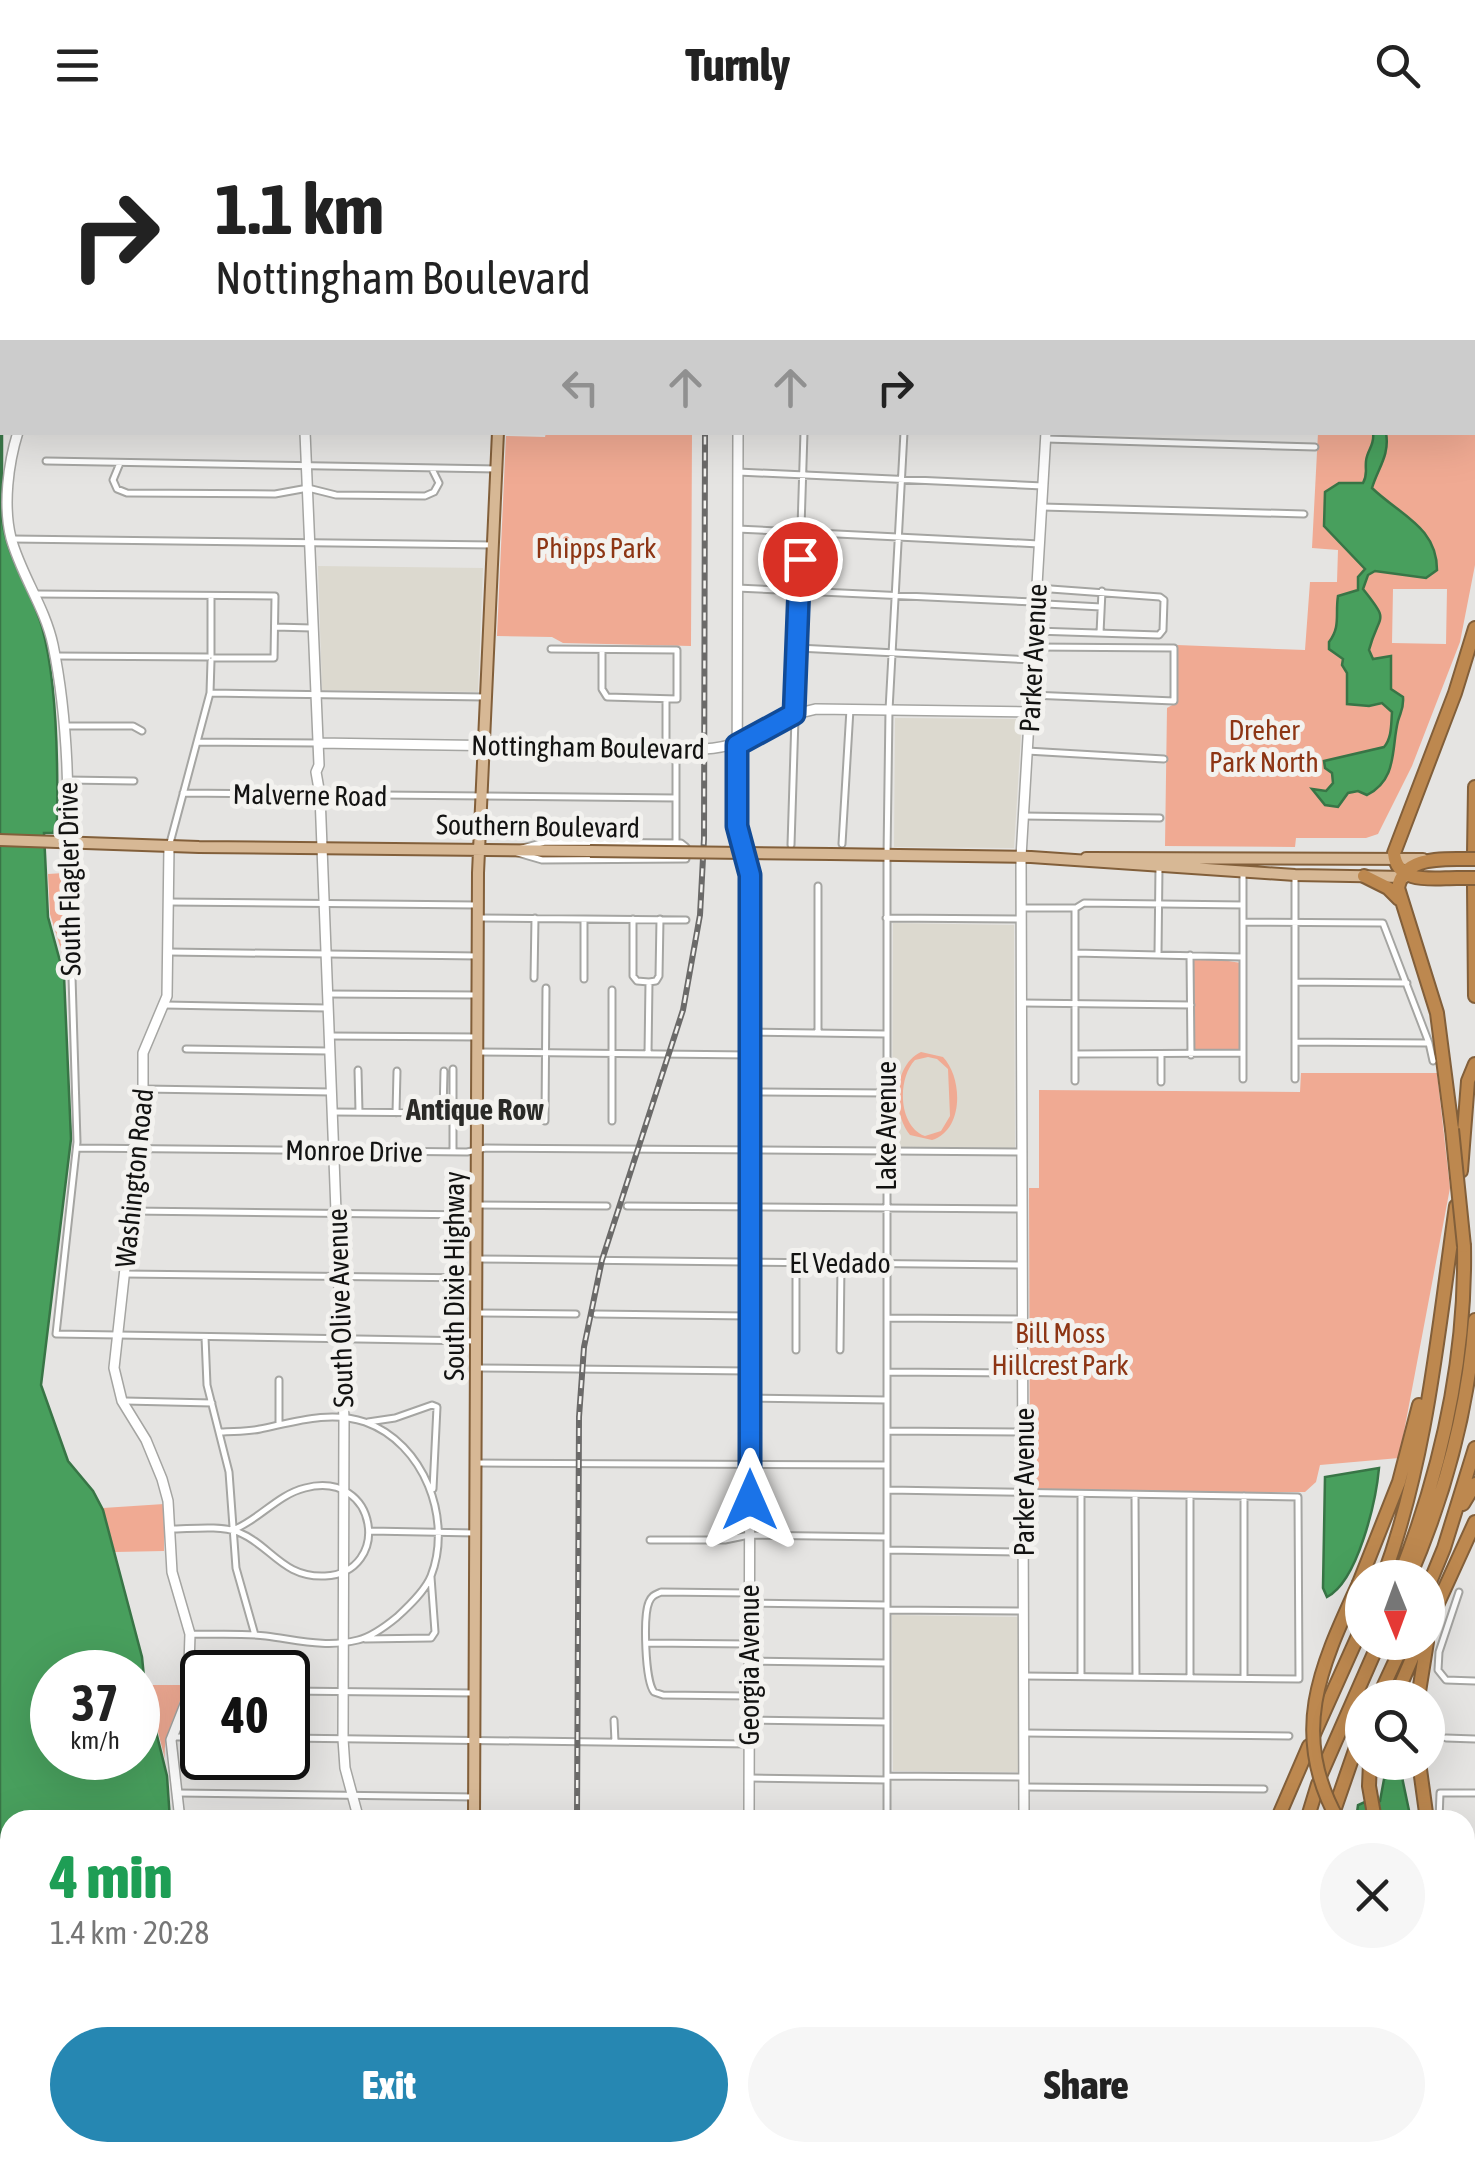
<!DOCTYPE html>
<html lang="en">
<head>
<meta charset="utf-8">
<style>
	:root { --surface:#fff; --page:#f6f6f6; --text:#222; --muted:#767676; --accent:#2687b2 }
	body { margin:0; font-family:"Asap Condensed",sans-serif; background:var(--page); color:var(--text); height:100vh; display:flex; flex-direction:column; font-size:38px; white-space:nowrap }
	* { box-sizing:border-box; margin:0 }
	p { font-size:32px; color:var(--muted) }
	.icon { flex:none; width:55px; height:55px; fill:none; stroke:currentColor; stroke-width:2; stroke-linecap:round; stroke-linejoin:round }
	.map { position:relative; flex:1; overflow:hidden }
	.drawer { position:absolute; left:0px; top:1680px; width:1475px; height:352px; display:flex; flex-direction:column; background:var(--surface); border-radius:30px 30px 0 0; box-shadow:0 10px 40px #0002 }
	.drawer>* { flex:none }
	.guide { position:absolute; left:0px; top:0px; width:1475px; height:305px; box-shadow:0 10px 40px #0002; background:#fff; color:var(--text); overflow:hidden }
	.needle { width:65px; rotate:179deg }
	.tools { position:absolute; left:1345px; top:1430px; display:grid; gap:20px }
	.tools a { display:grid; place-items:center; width:100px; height:100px; border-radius:50%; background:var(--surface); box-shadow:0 10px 40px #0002; font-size:50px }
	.speed { position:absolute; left:30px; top:1520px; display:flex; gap:20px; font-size:50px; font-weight:700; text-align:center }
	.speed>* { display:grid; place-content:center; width:130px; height:130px; border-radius:50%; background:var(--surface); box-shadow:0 10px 40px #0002; line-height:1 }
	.speed small { font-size:25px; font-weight:400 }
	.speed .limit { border:5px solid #111; border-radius:15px; background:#fff; color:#111 }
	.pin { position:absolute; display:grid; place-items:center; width:85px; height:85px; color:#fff; margin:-42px; border:5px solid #fff; border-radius:50%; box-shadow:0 2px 10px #0007 }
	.me { position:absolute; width:110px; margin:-55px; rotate:0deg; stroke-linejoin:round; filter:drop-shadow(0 0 8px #0008) }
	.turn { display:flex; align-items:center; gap:35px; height:210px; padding:0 50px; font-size:45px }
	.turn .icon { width:130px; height:130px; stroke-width:2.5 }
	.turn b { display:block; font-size:70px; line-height:85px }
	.lanes { display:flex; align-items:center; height:95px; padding:0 50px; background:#0003; justify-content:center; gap:50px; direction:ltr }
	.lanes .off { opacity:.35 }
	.round { display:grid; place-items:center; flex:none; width:105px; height:105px; border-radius:52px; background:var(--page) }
	.headline { display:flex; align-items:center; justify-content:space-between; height:170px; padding:0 50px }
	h1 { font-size:60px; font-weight:800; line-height:75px; color:#1e9e55 }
	.button { display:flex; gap:20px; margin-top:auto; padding:20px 50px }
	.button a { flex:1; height:115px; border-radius:60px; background:var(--accent); color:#fff; font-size:40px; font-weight:800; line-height:115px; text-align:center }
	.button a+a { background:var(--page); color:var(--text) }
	header { display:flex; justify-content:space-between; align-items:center; height:130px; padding:0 50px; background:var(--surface); font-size:45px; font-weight:800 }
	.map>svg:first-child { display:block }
</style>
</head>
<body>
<header><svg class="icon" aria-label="menu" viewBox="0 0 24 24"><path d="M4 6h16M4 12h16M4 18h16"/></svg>Turnly<svg class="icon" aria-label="search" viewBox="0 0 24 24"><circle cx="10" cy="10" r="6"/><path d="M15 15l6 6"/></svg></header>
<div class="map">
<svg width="1475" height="2031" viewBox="0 0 1475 2031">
	<rect width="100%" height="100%" fill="#e5e4e2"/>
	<path fill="#dcd9cf" d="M318,436L483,438L478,562L322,560Z
		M895,588L1022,589L1014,718L894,717Z
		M893,793L1014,795L1015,1018L892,1017Z
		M892,1485L1019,1487L1020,1642L893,1641Z"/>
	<path fill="#f0aa93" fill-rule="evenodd" d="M1352,0H1475V435L1460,512L1412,636L1378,704L1366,708H1296L1295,717L1165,716L1167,578L1174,574L1177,515L1305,520L1310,452H1337L1338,420L1312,418L1318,303L1472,302V2ZM1393,459H1447L1446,514L1392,513Z
		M546,303H692L691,516L563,513L552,507L497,506L506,306L545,307Z
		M64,743L67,829H64L50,784L48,744Z
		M1203,827L1241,833L1239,920L1195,922L1194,920V828Z
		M921,922L943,927C963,948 964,1000 932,1010L910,1005C892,983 893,935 921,922ZM928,927L937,929L948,939L950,986L941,1001L925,1006C898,996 897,949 915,930Z
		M1301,943H1437L1450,1058L1399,1328L1320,1335L1316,1352L1305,1362H1033L1030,1357L1029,1058H1039V960L1300,962Z
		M164,1374V1421L115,1422L103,1378Z
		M146,1555H183C181,1582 162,1601 165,1629Z"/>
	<path fill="#489f5d" stroke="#387546" stroke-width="2.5" fill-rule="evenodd" d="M0,0L50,2H2V388C6,428 31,459 42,497C57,551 58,633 57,690L53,703H44L48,787L64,846L71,1009L41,1255L68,1331L93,1361L103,1380L142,1527L145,1557L167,1646L170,1690H10V2022L42,2023L41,2031H0ZM52,1542H138V1628H52Z
		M1373,303H1386C1390,325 1378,338 1372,358C1400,385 1437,397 1437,440L1426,448L1375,441L1368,445L1363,459C1391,494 1379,482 1369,520L1373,529L1391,526V559L1403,567C1404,578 1401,581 1398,591C1391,619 1398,649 1367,665L1358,661L1348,663L1338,677L1325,675L1312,659L1326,661L1333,653L1332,643L1325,638L1324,631L1384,617C1392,608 1391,594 1392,582L1382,573L1369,576L1347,574V543L1342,535L1343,529L1329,519V512C1341,496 1335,485 1338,466L1358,460V447L1365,439L1324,396L1325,362L1339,353H1363C1368,344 1365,341 1366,331C1367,320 1375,315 1373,303Z
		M1379,1338C1376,1371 1358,1451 1327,1467L1323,1458L1325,1347Z
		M1387,1633H1399L1411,1690H1356L1358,1675L1367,1671H1380Z"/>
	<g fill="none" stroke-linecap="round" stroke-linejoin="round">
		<path stroke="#489f5d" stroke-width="5" d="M1465,1955L1475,1945"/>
		<g stroke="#a5a5a2" stroke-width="9">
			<path id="street" d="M519,0L651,2
				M690,2V0
				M815,2V0
				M920,2V0
				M1046,309L1315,317
				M46,331L497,339
				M120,333L113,350L117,359L127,363L275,364L308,358L336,365L425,366L434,362L439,353L432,339
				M738,342L1043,356
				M1042,377L1304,384
				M737,399L1039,414
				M12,409L493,415
				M737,458L1034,472
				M37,464L275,466L274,528H214
				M1046,474L1101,477
				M275,497L312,498
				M1035,501L1159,505L1163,500L1164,470L1160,467L1037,458
				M1100,503L1102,461
				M798,518L1033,530
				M551,519L677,520V569L607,567L602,559V520
				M211,525V466
				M55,526L208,527
				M210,563L485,567
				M1031,565L1174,571V518L1034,517
				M666,569V618
				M65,596H133L142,601
				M197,612L318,613
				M1027,621L1164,629
				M67,650L134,651
				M183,663L676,668
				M1023,686L1160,688
				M545,712L681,713L686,717V729L542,730L511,721Z
				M170,713L210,563L211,531
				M676,713V618
				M68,714L77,1012L56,1204L476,1211
				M842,714L850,579
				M791,715L804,302
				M1243,742V949
				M1295,747V949
				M818,756V903
				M168,772L475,775
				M1022,778H1076L1084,773L1243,775
				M481,788L686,790
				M886,788L1022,789
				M633,789V846L637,851L649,852
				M1243,792L1383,793L1429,913L1433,931
				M168,822L478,826
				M1075,823L1242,827
				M1158,824L1159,737
				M1190,825L1191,925
				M534,848L535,788
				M584,849V789
				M649,852L656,851L659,846L660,789
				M1295,852L1407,853
				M328,864L475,865
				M1023,873L1191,875
				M165,875L327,878
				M750,902L886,904
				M330,906L477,907
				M1295,912L1427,913
				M186,919L328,921
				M477,922L749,925
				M648,924L649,852
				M1075,924L1242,923
				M1161,925V952
				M358,940L359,982
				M1075,951V779
				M144,959L331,962
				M750,962L886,963
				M333,982L453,983
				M396,983L397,941
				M443,983L444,941
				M545,991L546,858
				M612,991V860
				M77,1018L467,1022L486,1018L1023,1022
				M453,1021V939
				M477,1075L607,1076
				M627,1076L1020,1079
				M131,1081L477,1085
				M477,1129L1023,1135
				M124,1144L476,1148
				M479,1183L576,1184
				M596,1184L748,1186
				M887,1188L1023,1189
				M205,1207L207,1255L229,1342L236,1438L255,1505
				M796,1220V1133
				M840,1220L841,1133
				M479,1238L748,1241
				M887,1242L1023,1243
				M750,1268L887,1270
				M125,1271L212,1273
				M368,1292L395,1288L432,1275L437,1277L433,1359
				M279,1293V1250
				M887,1301L1024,1302
				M478,1333L887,1335
				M888,1360L1298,1367L1299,1549L1024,1546
				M1081,1365V1546
				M1135,1365L1136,1547
				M1190,1366V1548
				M1244,1366V1548
				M170,1399C190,1399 219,1395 238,1402C271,1415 282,1448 325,1446C392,1443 379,1339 305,1358C277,1365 260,1389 233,1400
				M370,1401L475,1403
				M650,1410H725L749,1405L886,1407
				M887,1420L1024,1422
				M1459,1462L1439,1522L1438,1540L1446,1550L1475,1551
				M749,1473L886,1475
				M887,1480L1024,1481
				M190,1504C215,1505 242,1503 266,1506C298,1510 326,1518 358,1510C371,1507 386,1496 397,1487C409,1476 425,1461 431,1446C453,1389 424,1313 365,1292C330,1280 294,1292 260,1299C247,1302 234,1301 221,1302
				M365,1509L431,1508L435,1502L431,1447
				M647,1513L749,1514
				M749,1531L886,1533
				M189,1560H202
				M288,1561L474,1563
				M749,1566L663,1565L654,1562C645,1551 643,1486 649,1472C652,1465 655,1465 661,1462L749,1463
				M614,1590L615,1612
				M749,1590L886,1592
				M1024,1603L1289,1606
				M175,1607H202
				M288,1608L749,1614
				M1446,1608L1475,1609
				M887,1646L1024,1647
				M750,1648L887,1650
				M1024,1657L1264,1659
				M178,1663L474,1667
				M887,1690V725L889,580L904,302
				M1439,1690L1440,1663H1475
				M1465,1769H1475
				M682,2022L744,2024
				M614,2024L624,2022
				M880,2031V2022
				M1250,2031V2022"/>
		</g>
		<g stroke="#a5a5a2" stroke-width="12">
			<path id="secondary" d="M66,0V2
				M286,0L287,2
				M740,0V2
				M1064,2V0
				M18,302C8,334 3,376 11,408C21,445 45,477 53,515C66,578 69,648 68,713
				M305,302L319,635L316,642L320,665L344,1290L343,1609L345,1638L359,1690
				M738,302L737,696L751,745L749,1690
				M318,613L704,619C753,617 772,587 816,579L1030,582
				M169,716L167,866L143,923V975L114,1238L122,1271L146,1310L162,1349L168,1371L172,1442L190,1504L188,1567L171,1610L180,1690
				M1024,1690L1021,727L1046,302
				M1465,1992L1475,1981
				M176,2022L180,2031
				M356,2031V2022
				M1019,2031V2022
				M1427,2031L1436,2022"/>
		</g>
		<g stroke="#825f3a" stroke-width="14">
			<path id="primary" d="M513,2V0
				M0,710L199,717L590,721
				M831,724L1031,727L1295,745L1405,747
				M1086,728L1423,729
				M474,1690L478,743L498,302
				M1465,1831H1475
				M470,2031V2022"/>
		</g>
		<g stroke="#825f3a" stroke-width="16">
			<path id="highway" d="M1474,724L1475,657
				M1364,746L1388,758L1399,769
				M1457,748C1433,748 1397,755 1394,723L1455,563L1475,498
				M1474,755L1475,866
				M1452,999L1437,883L1398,758C1403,730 1432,729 1457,729
				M1461,1041L1468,951L1475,934
				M1463,1374L1475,1354
				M1383,1448C1427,1329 1438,1201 1456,1076
				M1399,1448C1441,1341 1466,1230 1464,1116
				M1409,1448C1445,1365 1468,1279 1475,1190
				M1359,1453L1399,1352L1419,1275
				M1428,1457L1444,1418L1475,1318
				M1428,1495L1475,1392
				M1378,1568L1404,1512
				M1395,1568L1419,1512
				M1418,1568L1427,1512
				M1314,1604L1362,1497
				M1370,1632L1369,1656L1375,1690
				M1419,1632L1427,1690
				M1321,1644L1379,1512
				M1335,1678L1362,1600
				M1277,1690L1309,1616
				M1307,1690L1318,1654
				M1465,1776L1475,1779
				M1465,1791L1475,1793
				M1465,1815L1475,1817
				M1345,2022L1350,2031
				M1366,2022L1371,2031
				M1390,2022L1395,2031"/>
		</g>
		<use href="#street" stroke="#fff" stroke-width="5"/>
		<use href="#secondary" stroke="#fff" stroke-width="9"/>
		<use href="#primary" stroke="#d7b895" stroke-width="10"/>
		<use href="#highway" stroke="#bd884f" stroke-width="12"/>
		<g stroke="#6b6a69" stroke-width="6">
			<path id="rail" d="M704,2V0
				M577,1690L579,1287L584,1217L602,1130L683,880L700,785L704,709L705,302
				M1465,1971L1475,1958
				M572,2031V2022
				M1411,2031L1420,2022"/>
		</g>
		<use href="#rail" stroke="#f3f2ef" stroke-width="2.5" stroke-dasharray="8" stroke-linecap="butt"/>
		<g stroke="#825f3a" stroke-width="14" stroke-linecap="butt">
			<path id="primary-bridge" d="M590,721L831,724"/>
		</g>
		<g stroke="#825f3a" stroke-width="16" stroke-linecap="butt">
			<path id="highway-bridge" d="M1457,729H1475
				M1457,748H1475
				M1452,999L1464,1116
				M1338,1690C1289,1602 1321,1536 1359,1453
				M1409,2022L1414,2031"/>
		</g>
		<use href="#primary-bridge" stroke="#d7b895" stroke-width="10"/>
		<use href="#highway-bridge" stroke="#bd884f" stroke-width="12"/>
	</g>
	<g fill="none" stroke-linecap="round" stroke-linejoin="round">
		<g stroke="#114b97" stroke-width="25">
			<path id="route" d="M750,1370V745L737,696V615L794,584L800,429"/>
		</g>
		<use href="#route" stroke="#1a73e8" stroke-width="18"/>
	</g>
	<g text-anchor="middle" stroke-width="10" stroke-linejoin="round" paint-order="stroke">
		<g font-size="28" fill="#8d3514" stroke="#f3f2ef">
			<text x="596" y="428">Phipps Park</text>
			<text x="1264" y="610">Dreher<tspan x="1264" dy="32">Park North</tspan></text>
			<text x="1060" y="1213">Bill Moss<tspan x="1060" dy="32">Hillcrest Park</tspan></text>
		</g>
		<g font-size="28" fill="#131312" stroke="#f3f2ef">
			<text transform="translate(1033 528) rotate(-87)" y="10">Parker Avenue</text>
			<text transform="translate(588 617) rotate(1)" y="10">Nottingham Boulevard</text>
			<text transform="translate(310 665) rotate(1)" y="10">Malverne Road</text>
			<text transform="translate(538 696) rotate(1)" y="10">Southern Boulevard</text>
			<text transform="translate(69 749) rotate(-91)" y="10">South Flagler Drive</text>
			<text transform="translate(886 996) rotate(-90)" y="10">Lake Avenue</text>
			<text transform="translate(354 1021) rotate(1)" y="10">Monroe Drive</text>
			<text transform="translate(134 1048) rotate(-84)" y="10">Washington Road</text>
			<text x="840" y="1143">El Vedado</text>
			<text transform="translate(454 1146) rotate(-90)" y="10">South Dixie Highway</text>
			<text transform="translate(340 1178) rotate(-92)" y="10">South Olive Avenue</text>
			<text transform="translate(1024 1352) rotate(-90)" y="10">Parker Avenue</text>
			<text transform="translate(749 1535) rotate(-90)" y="10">Georgia Avenue</text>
		</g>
		<g font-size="30" font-weight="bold" fill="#2a2a27" stroke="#f3f2ef">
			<text x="475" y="990">Antique Row</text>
		</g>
	</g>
</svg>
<div class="tools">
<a><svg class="needle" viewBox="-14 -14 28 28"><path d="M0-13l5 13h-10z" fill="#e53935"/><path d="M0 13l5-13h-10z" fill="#767676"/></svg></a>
<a><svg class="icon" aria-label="search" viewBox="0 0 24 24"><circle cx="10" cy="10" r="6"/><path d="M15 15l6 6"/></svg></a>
</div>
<div class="speed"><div>37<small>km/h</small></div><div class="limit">40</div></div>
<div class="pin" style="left:800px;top:429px;background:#d93025"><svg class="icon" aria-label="arrive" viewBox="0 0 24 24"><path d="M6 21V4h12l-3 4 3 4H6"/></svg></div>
<svg class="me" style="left:750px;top:1370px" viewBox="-20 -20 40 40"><path d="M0-17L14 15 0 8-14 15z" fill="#1a73e8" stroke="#fff" stroke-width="4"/></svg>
<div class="guide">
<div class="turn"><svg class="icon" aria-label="right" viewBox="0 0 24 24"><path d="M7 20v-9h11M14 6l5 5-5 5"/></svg><div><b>1.1 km</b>Nottingham Boulevard</div></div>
<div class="lanes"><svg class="icon off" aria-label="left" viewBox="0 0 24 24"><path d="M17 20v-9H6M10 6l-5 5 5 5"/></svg><svg class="icon off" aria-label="ahead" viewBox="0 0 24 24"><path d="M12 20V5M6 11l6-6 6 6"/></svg><svg class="icon off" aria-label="ahead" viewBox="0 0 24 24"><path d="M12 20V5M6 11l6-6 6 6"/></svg><svg class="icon" aria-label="right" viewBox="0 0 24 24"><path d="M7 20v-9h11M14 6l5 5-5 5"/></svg></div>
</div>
<section class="drawer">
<div class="headline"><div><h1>4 min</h1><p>1.4 km · 20:28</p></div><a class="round"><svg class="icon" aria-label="close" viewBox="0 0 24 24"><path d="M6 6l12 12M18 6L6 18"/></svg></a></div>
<div class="button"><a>Exit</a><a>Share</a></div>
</section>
</div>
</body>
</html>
